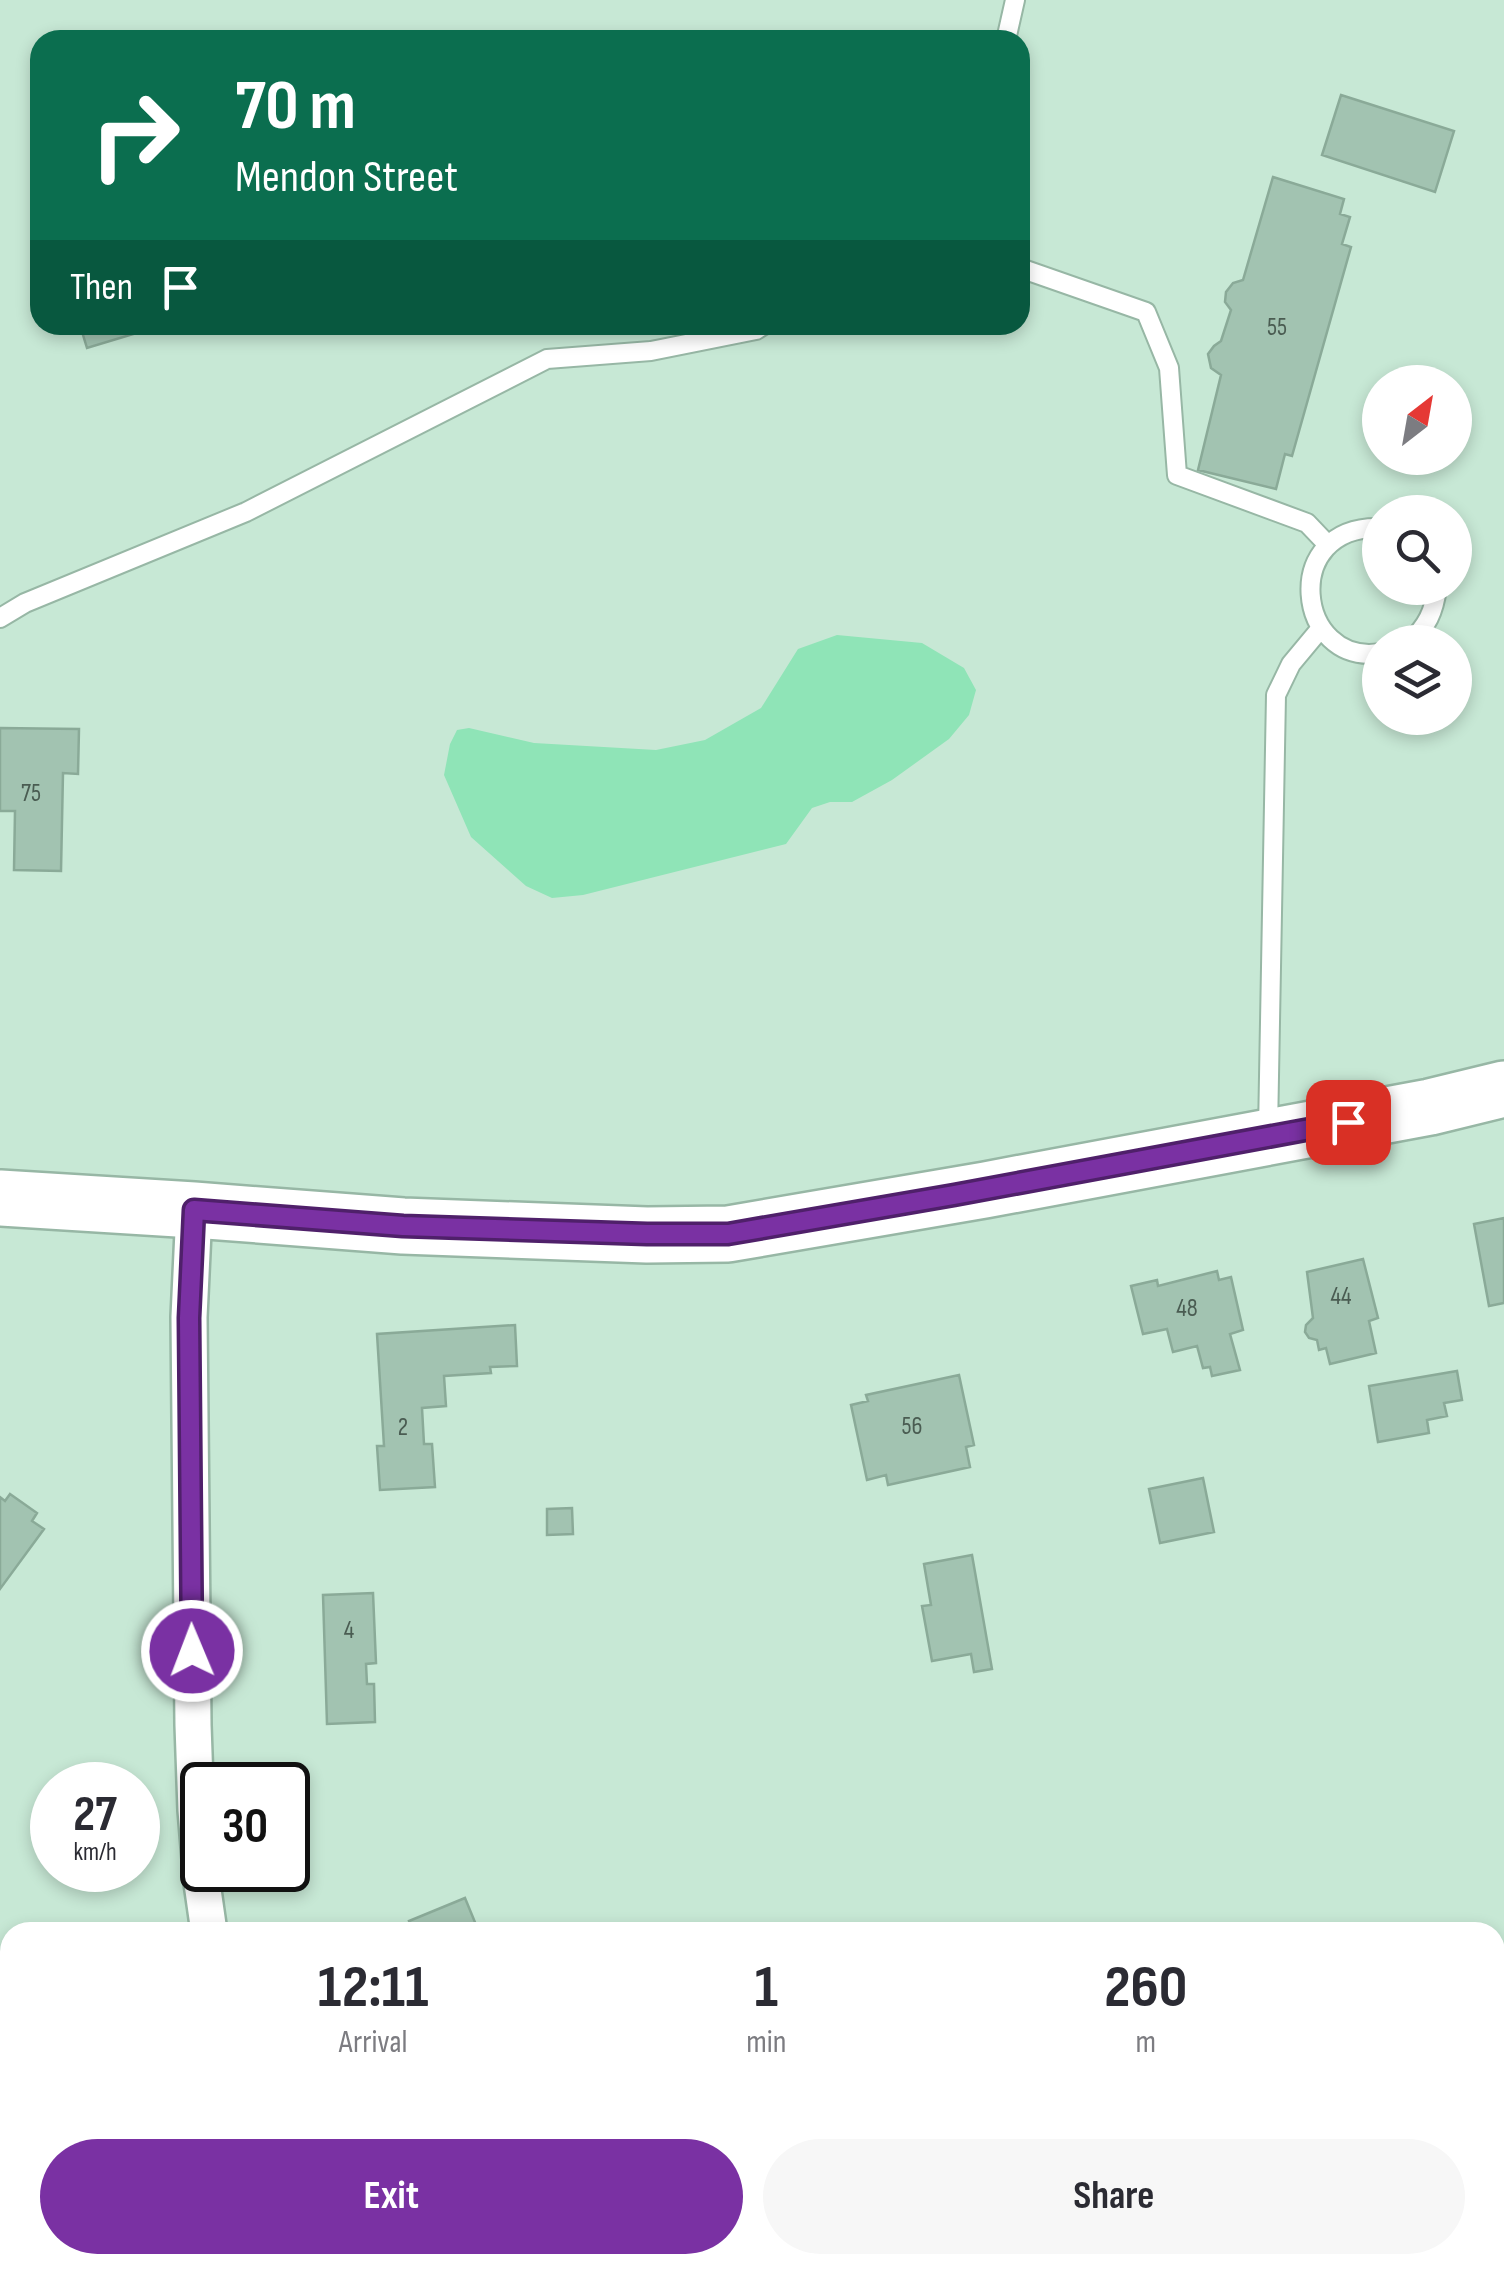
<!DOCTYPE html>
<html lang="en">
<head>
<meta charset="utf-8">
<style>
	:root { --surface:#fff; --page:#f7f7f7; --text:#2b2b33; --muted:#7c7c81; --accent:#7a31a3 }
	body { margin:0; font-family:"Sofia Sans Condensed",sans-serif; background:var(--page); color:var(--text); height:100vh; display:flex; flex-direction:column; font-size:38px; white-space:nowrap }
	* { box-sizing:border-box; margin:0 }
	p { font-size:32px; color:var(--muted) }
	.icon { flex:none; width:55px; height:55px; fill:none; stroke:currentColor; stroke-width:2; stroke-linecap:round; stroke-linejoin:round }
	.map { position:relative; flex:1; overflow:hidden }
	.side { position:absolute; left:0px; top:1922px; width:1505px; height:352px; display:flex; flex-direction:column; background:var(--surface); border-radius:30px 30px 0 0; box-shadow:0 5px 15px #0003 }
	.side>* { flex:none }
	.guide { position:absolute; left:30px; top:30px; width:1000px; height:305px; border-radius:30px; box-shadow:0 5px 15px #0003; background:#0b6e4f; color:#fff; overflow:hidden }
	.needle { width:65px; rotate:31deg }
	.controls { position:absolute; left:1362px; top:365px; display:grid; gap:20px }
	.controls a { display:grid; place-items:center; width:110px; height:110px; border-radius:50%; background:var(--surface); box-shadow:0 5px 15px #0003; font-size:50px }
	.speed { position:absolute; left:30px; top:1762px; display:flex; gap:20px; font-size:50px; font-weight:700; text-align:center }
	.speed>* { display:grid; place-content:center; width:130px; height:130px; border-radius:50%; background:var(--surface); box-shadow:0 5px 15px #0003; line-height:1 }
	.speed small { font-size:25px; font-weight:400 }
	.speed .limit { border:5px solid #111; border-radius:15px; background:#fff; color:#111 }
	.pin { position:absolute; display:grid; place-items:center; width:85px; height:85px; color:#fff; margin:-42px; border-radius:20px; box-shadow:0 5px 15px #0006 }
	.me { position:absolute; width:110px; margin:-55px; rotate:359deg; stroke-linejoin:round; filter:drop-shadow(0 0 8px #0008) }
	.turn { display:flex; align-items:center; gap:35px; height:210px; padding:0 40px; font-size:45px }
	.turn .icon { width:130px; height:130px; stroke-width:2.5 }
	.turn b { display:block; font-size:70px; line-height:85px }
	.then { display:flex; align-items:center; height:95px; padding:0 40px; background:#0003; gap:20px; font-size:38px }
	.eta { display:flex; justify-content:space-evenly; align-items:center; height:170px; text-align:center }
	.eta b { font-size:60px; font-weight:700; line-height:70px }
	.primary-button { display:flex; gap:20px; margin-top:auto; padding:20px 40px }
	.primary-button a { flex:1; height:115px; border-radius:60px; background:var(--accent); color:#fff; font-size:40px; font-weight:700; line-height:115px; text-align:center }
	.primary-button a+a { background:var(--page); color:var(--text) }
	.map>svg:first-child { display:block }
</style>
</head>
<body>
<div class="map">
<svg width="1504" height="2273" viewBox="0 0 1504 2273">
	<rect width="100%" height="100%" fill="#c7e8d5"/>
	<path fill="#8fe4b7" d="M837,635L922,643L964,668L976,690L969,715L949,739L892,780L852,802H830L812,808L786,844L583,895L552,898L526,886L471,837L444,775L450,744L457,730L469,728L534,743L656,750L705,740L761,708L798,649Z"/>
	<path fill="#a2c3b1" stroke="#8aaa98" stroke-width="2.5" d="M1341,95L1454,131L1435,192L1322,155Z
		M1273,177L1344,199L1340,214L1350,217L1342,244L1351,247L1292,456L1285,454L1276,489L1198,470L1221,375L1211,368L1208,354L1214,346L1221,341L1231,310L1225,302L1226,292L1233,283L1243,280Z
		M80,325H163L87,348Z
		M0,728L79,729L78,774L63,773L61,871L14,870L15,811H0Z
		M1504,1218V1303L1489,1306L1474,1224Z
		M1363,1259L1378,1318L1369,1321L1376,1353L1330,1364L1326,1348L1319,1350L1317,1340L1309,1338L1305,1332L1306,1325L1313,1318L1307,1272Z
		M1217,1271L1219,1280L1231,1277L1243,1330L1230,1334L1240,1370L1212,1376L1210,1367L1203,1368L1197,1346L1173,1352L1167,1329L1143,1334L1131,1286L1157,1280L1158,1286Z
		M515,1325L517,1366L490,1367L491,1373L444,1376L446,1406L422,1408L424,1444H432L435,1487L380,1490L377,1446H384L377,1334Z
		M1457,1371L1462,1400L1444,1403L1447,1416L1427,1420L1429,1433L1378,1442L1369,1386Z
		M959,1375L974,1445L966,1447L970,1467L888,1485L886,1475L867,1480L851,1405L868,1401L866,1395Z
		M1203,1478L1214,1532L1160,1543L1149,1489Z
		M10,1494L37,1513L32,1521L44,1529L0,1589V1497L5,1501Z
		M572,1508L573,1534L547,1535V1509Z
		M972,1555L992,1669L974,1672L971,1654L932,1661L922,1606L931,1605L924,1564Z
		M373,1593L376,1663L366,1664L367,1684H374L375,1722L327,1724L323,1595Z
		M465,1898L479,1932H413L409,1921Z"/>
	<g fill="none" stroke-linecap="round" stroke-linejoin="round">
		<g stroke="#97b7a5" stroke-width="22">
			<path id="lane" d="M1006,40L1015,0
				M1020,268L1146,312L1169,368L1177,475L1307,523L1328,545
				M1380,528C1279,525 1296,666 1380,653
				M0,618L25,603L246,512L547,359L651,351L756,330L764,325
				M1410,642C1427,626 1434,612 1437,588
				M1268,1131L1276,695L1291,664L1321,628"/>
		</g>
		<g stroke="#97b7a5" stroke-width="40">
			<path id="street" d="M194,1210L189,1317L193,1725L196,1810L202,1883L209,1932
				M461,2265L469,2273"/>
		</g>
		<g stroke="#97b7a5" stroke-width="60">
			<path id="primary" d="M0,1198L194,1210L403,1226L647,1235L728,1234L985,1190L1430,1107L1504,1089"/>
		</g>
		<use href="#lane" stroke="#fff" stroke-width="18"/>
		<use href="#street" stroke="#fff" stroke-width="35"/>
		<use href="#primary" stroke="#fff" stroke-width="55"/>
	</g>
	<g fill="none" stroke-linecap="round" stroke-linejoin="round">
		<g stroke="#4f206a" stroke-width="25">
			<path id="route" d="M192,1651L189,1318L194,1210L403,1226L647,1234H728L954,1195L1348,1122"/>
		</g>
		<use href="#route" stroke="#7a31a3" stroke-width="18"/>
	</g>
	<g text-anchor="middle" stroke-width="10" stroke-linejoin="round" paint-order="stroke">
		<g font-size="25" fill="#4a5c52">
			<text x="1277" y="335">55</text>
			<text x="31" y="801">75</text>
			<text x="1341" y="1304">44</text>
			<text x="1187" y="1316">48</text>
			<text x="912" y="1434">56</text>
			<text x="403" y="1435">2</text>
			<text x="349" y="1638">4</text>
		</g>
	</g>
</svg>
<div class="controls">
<a><svg class="needle" viewBox="-14 -14 28 28"><path d="M0-13l5 13h-10z" fill="#e53935"/><path d="M0 13l5-13h-10z" fill="#7c7c81"/></svg></a>
<a><svg class="icon" aria-label="search" viewBox="0 0 24 24"><circle cx="10" cy="10" r="6"/><path d="M15 15l6 6"/></svg></a>
<a><svg class="icon" aria-label="layers" viewBox="0 0 24 24"><path d="M12 4l9 5-9 5-9-5zM3 14l9 5 9-5"/></svg></a>
</div>
<div class="speed"><div>27<small>km/h</small></div><div class="limit">30</div></div>
<div class="pin" style="left:1348px;top:1122px;background:#d93025"><svg class="icon" aria-label="arrive" viewBox="0 0 24 24"><path d="M6 21V4h12l-3 4 3 4H6"/></svg></div>
<svg class="me" style="left:192px;top:1651px" viewBox="-20 -20 40 40"><circle r="17" fill="#7a31a3" stroke="#fff" stroke-width="3"/><path d="M0-11L8 9 0 5-8 9z" fill="#fff"/></svg>
<div class="guide">
<div class="turn"><svg class="icon" aria-label="right" viewBox="0 0 24 24"><path d="M7 20v-9h11M14 6l5 5-5 5"/></svg><div><b>70 m</b>Mendon Street</div></div>
<div class="then">Then<svg class="icon" aria-label="arrive" viewBox="0 0 24 24"><path d="M6 21V4h12l-3 4 3 4H6"/></svg></div>
</div>
<section class="side">
<div class="eta">
<div><b>12:11</b><p>Arrival</p></div>
<div><b>1</b><p>min</p></div>
<div><b>260</b><p>m</p></div>
</div>
<div class="primary-button"><a>Exit</a><a>Share</a></div>
</section>
</div>
</body>
</html>
